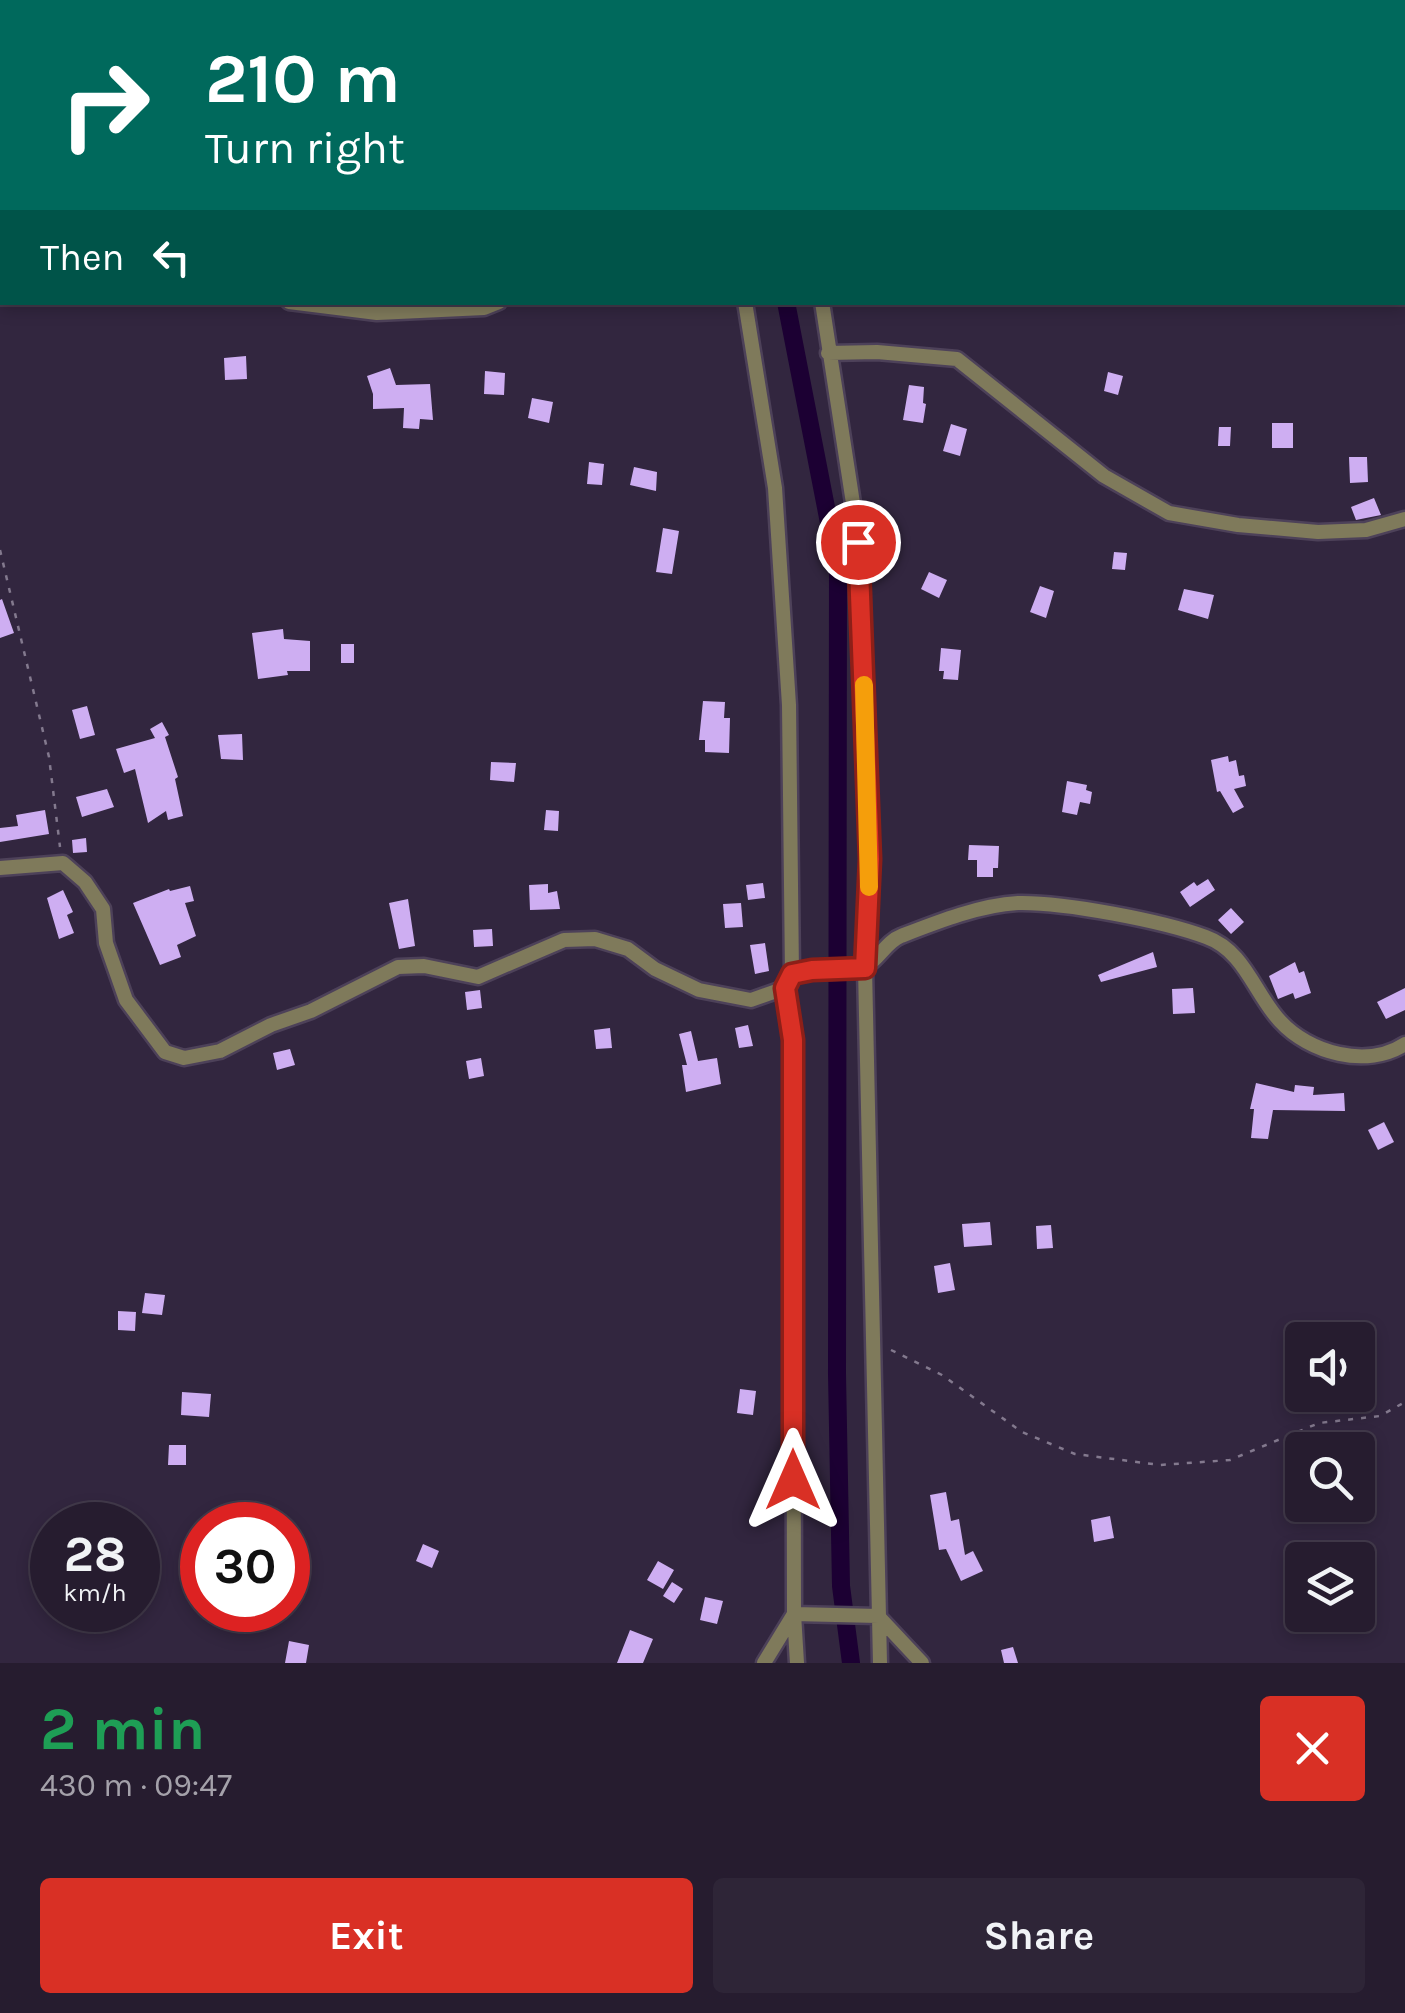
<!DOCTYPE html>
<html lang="en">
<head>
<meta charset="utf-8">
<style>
	:root { --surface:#261c2f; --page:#2e2537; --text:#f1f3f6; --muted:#a4a1aa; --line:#423a4b; --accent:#d93025 }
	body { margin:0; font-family:Karla,sans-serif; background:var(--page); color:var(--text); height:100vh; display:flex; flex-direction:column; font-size:38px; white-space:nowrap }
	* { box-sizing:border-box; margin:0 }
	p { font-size:32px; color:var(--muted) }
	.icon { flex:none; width:55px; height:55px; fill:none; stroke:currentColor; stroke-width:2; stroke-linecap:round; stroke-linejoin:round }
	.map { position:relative; height:1663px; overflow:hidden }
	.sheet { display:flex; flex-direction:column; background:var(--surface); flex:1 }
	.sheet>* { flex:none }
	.top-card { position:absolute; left:0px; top:0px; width:1405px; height:305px; box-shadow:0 5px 15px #0003,0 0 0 2px var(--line); background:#00695c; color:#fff; overflow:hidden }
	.controls { position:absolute; left:1285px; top:1322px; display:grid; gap:20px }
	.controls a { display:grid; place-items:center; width:90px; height:90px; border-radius:10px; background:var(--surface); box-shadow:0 5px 15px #0003,0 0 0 2px var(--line); font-size:50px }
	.speed { position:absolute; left:30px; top:1502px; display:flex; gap:20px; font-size:50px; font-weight:700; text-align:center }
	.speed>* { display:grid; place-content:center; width:130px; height:130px; border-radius:50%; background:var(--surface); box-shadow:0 5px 15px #0003,0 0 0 2px var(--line); line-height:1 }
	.speed small { font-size:25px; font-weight:400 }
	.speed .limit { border:15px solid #d22; background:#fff; color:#111 }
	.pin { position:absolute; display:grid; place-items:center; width:85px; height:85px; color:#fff; margin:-42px; border:5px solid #fff; border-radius:50%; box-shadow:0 2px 10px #0007 }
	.me { position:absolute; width:110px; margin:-55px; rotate:0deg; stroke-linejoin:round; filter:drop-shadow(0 0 8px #0008) }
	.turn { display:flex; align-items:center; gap:35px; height:210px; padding:0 40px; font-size:45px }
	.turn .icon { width:130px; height:130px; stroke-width:2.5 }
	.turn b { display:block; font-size:70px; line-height:85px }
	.then { display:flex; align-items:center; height:95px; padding:0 40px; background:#0003; gap:20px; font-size:38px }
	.round { display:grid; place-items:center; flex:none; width:105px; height:105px; border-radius:10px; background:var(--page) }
	.overview { display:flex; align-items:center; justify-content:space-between; height:170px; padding:0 40px }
	h1 { font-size:60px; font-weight:700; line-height:75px; color:#1e9e55 }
	.primary-button { display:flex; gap:20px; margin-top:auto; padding:20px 40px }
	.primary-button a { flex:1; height:115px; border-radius:10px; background:var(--accent); color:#fff; font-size:40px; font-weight:700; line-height:115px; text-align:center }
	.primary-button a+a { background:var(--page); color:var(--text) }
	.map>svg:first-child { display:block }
</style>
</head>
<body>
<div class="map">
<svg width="1405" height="1663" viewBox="0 0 1405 1663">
	<rect width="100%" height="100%" fill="#32263f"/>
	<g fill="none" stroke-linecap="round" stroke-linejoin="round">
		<path stroke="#1c0033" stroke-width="18" d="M758,2V0
			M786,302L838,569L837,1374L841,1586L851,1663"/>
	</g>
	<path fill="#ceaef2" d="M246,356L247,379L225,380L224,358Z
		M390,368L396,385L430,384L433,420L420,419L419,429L403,428L404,408L373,409V394L367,376Z
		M485,371L505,373L504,395L484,394Z
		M1108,372L1123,376L1118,395L1104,391Z
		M909,385L924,387L923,403L926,404L923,423L903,420Z
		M532,398L553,402L549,423L528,418Z
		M1272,423H1293V448H1272Z
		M951,424L967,429L960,456L943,451Z
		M1219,427H1231L1230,446H1218Z
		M1349,457H1367L1368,482L1350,483Z
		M589,462L604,464L602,485L587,484Z
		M634,467L657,472L656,491L630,485Z
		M1374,498L1381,515L1356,520L1351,507Z
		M663,528L679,531L672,574L656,572Z
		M1114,552L1127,553L1125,570L1112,569Z
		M929,572L947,580L939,598L921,589Z
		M1040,586L1054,591L1046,618L1030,612Z
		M1184,589L1214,595L1208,619L1178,610Z
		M2,599L14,633L0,638V600Z
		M283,629L284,639L310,641V671H287L288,675L258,679L252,633Z
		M341,644H354V663H341Z
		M941,648L961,650L958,680L943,679L944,671H939Z
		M703,701L725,702L724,718H730L729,753L705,752V740H699Z
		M87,706L95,735L80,739L72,710Z
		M162,722L169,735L165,737L178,777L175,779L183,816L168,820L166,811L148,823L135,769L124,773L116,749L155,738L150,729Z
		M242,734L243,760L221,759L218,735Z
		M1228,756L1229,762L1236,760L1239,776L1244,775L1246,786L1234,789L1244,807L1233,813L1220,791L1217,792L1211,760Z
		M491,762L516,763L514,782L490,780Z
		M1067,781L1087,785L1086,790L1092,792L1090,804L1080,802L1077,815L1062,812Z
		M107,789L114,807L82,817L76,797Z
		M45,810L49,834L0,842V828L18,826L16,815Z
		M546,810L559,811L558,831L544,830Z
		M86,838L87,852L73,853L72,840Z
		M969,845L999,846L998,868H993V877H977V860H968Z
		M1208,879L1215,890L1190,907L1180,892L1194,882L1197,886Z
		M763,883L765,898L748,900L746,885Z
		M548,884V893L557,891L560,909L530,910L529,885Z
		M190,886L194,901L185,903L196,936L177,945L181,957L160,965L133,903L169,889L170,891Z
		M63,890L73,912L67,915L74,933L59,939L47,898Z
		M408,899L415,946L399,949L389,903Z
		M741,903L743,927L725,928L723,904Z
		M1231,908L1244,922L1231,934L1218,920Z
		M492,929L493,946L474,947L473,930Z
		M765,943L769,971L755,974L750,945Z
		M1153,952L1157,967L1101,982L1098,975Z
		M1295,962L1299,973L1304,971L1311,993L1295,999L1293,993L1278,999L1269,976Z
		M1193,988L1195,1013L1173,1014L1172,989Z
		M1405,988V1010L1386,1019L1377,1002Z
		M480,990L482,1008L467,1010L465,992Z
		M748,1025L753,1046L739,1048L735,1028Z
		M610,1028L612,1048L596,1049L594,1030Z
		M691,1031L698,1061L717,1058L721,1084L686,1092L682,1065H687L679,1034Z
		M290,1049L295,1065L277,1070L273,1053Z
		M481,1058L484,1076L469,1079L466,1061Z
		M1256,1083L1294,1092L1295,1085L1314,1087L1313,1095L1344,1093L1345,1111L1273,1110L1268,1139L1251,1138L1254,1109H1250Z
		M1384,1122L1394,1142L1378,1150L1368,1130Z
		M990,1222L992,1245L964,1247L962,1224Z
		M1051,1225L1053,1248L1037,1249L1036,1226Z
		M950,1263L955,1290L938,1293L934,1266Z
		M145,1293L165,1295L162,1315L142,1313Z
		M118,1311L136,1312L135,1331L118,1330Z
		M740,1389L756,1391L753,1415L737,1413Z
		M182,1392L211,1394L209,1417L181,1415Z
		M169,1445H186V1465H168Z
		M946,1492L951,1521L959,1519L965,1555L973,1551L983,1571L961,1581L946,1549L939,1550L930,1495Z
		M1110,1516L1114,1538L1094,1542L1091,1520Z
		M423,1544L439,1551L432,1568L416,1561Z
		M185,1561L198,1564L193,1585L180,1582Z
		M658,1561L674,1570L663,1589L647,1580Z
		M672,1582L683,1589L674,1603L663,1596Z
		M705,1597L723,1601L717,1624L700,1620Z
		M630,1630L653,1639L643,1663H617Z
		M289,1641L309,1645L306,1663H285Z
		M1013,1647L1018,1663H1004L1001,1650Z"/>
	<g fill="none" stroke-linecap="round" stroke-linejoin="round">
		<g stroke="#4d4159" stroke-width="19">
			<path id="street" d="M709,0V2
				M789,0V2
				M1187,0L1197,2
				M1076,2L1087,0
				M1402,49H1405
				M0,71L2,72
				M0,272H2
				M289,302L377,313L484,308L499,302
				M745,302L775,488L789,705L792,974L785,988L793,1040L794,1614L878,1616L922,1663
				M822,302L859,542L870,859L865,968L880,1663
				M828,353L877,352L957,359L1104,476L1169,513L1238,525L1318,532L1366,530L1405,519
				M0,868L63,863L85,882L103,909L106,943L126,1000L165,1052L184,1058L220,1051L271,1025L311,1011L398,967L424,966L478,977L564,940L595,939L628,949L655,969L699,990L751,1000L785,988
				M792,974C814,969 839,975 860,968C877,964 885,942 901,936C937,922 980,905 1018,903C1064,902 1163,921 1206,937C1245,951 1254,993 1280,1021C1309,1053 1367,1069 1405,1044
				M794,1614L797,1663
				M764,1663L794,1614"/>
		</g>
		<path stroke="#83798e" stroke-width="2.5" stroke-dasharray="5 8" stroke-linecap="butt" d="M0,550L49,757L60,847
			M891,1350L942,1375L1022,1432L1075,1454L1160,1465L1230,1460L1319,1423L1380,1416L1405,1402"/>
		<use href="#street" stroke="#7f7a5b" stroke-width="14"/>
	</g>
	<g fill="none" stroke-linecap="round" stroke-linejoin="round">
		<g stroke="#8d1f18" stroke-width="25">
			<path id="route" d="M793,1480V1040L785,988L792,974L812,970L865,968L870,859L858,542"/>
		</g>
		<use href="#route" stroke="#d93025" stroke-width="18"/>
		<path stroke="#f59e0b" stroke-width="18" d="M864,685L869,887"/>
	</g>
</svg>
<div class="controls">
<a><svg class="icon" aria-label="sound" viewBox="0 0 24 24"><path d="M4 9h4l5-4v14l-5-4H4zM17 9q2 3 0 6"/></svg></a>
<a><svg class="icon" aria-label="search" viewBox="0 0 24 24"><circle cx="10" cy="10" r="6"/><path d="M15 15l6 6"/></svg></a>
<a><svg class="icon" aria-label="layers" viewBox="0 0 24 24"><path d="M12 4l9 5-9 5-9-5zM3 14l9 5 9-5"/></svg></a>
</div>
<div class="speed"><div>28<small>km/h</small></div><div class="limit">30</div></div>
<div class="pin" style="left:858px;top:542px;background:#d93025"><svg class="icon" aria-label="arrive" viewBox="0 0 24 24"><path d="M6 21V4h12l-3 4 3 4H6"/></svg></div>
<svg class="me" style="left:793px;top:1480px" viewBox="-20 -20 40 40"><path d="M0-17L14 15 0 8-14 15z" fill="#d93025" stroke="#fff" stroke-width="4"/></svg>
<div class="top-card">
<div class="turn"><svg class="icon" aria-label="right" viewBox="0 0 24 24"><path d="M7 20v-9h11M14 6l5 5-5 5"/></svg><div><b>210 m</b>Turn right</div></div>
<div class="then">Then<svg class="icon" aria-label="left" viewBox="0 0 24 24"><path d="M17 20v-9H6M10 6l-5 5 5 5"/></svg></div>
</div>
</div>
<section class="sheet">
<div class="overview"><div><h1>2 min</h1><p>430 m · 09:47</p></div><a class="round" style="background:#d93025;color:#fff"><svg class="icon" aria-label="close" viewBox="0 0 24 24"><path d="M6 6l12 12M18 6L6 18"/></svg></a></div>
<div class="primary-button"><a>Exit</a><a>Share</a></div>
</section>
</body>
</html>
